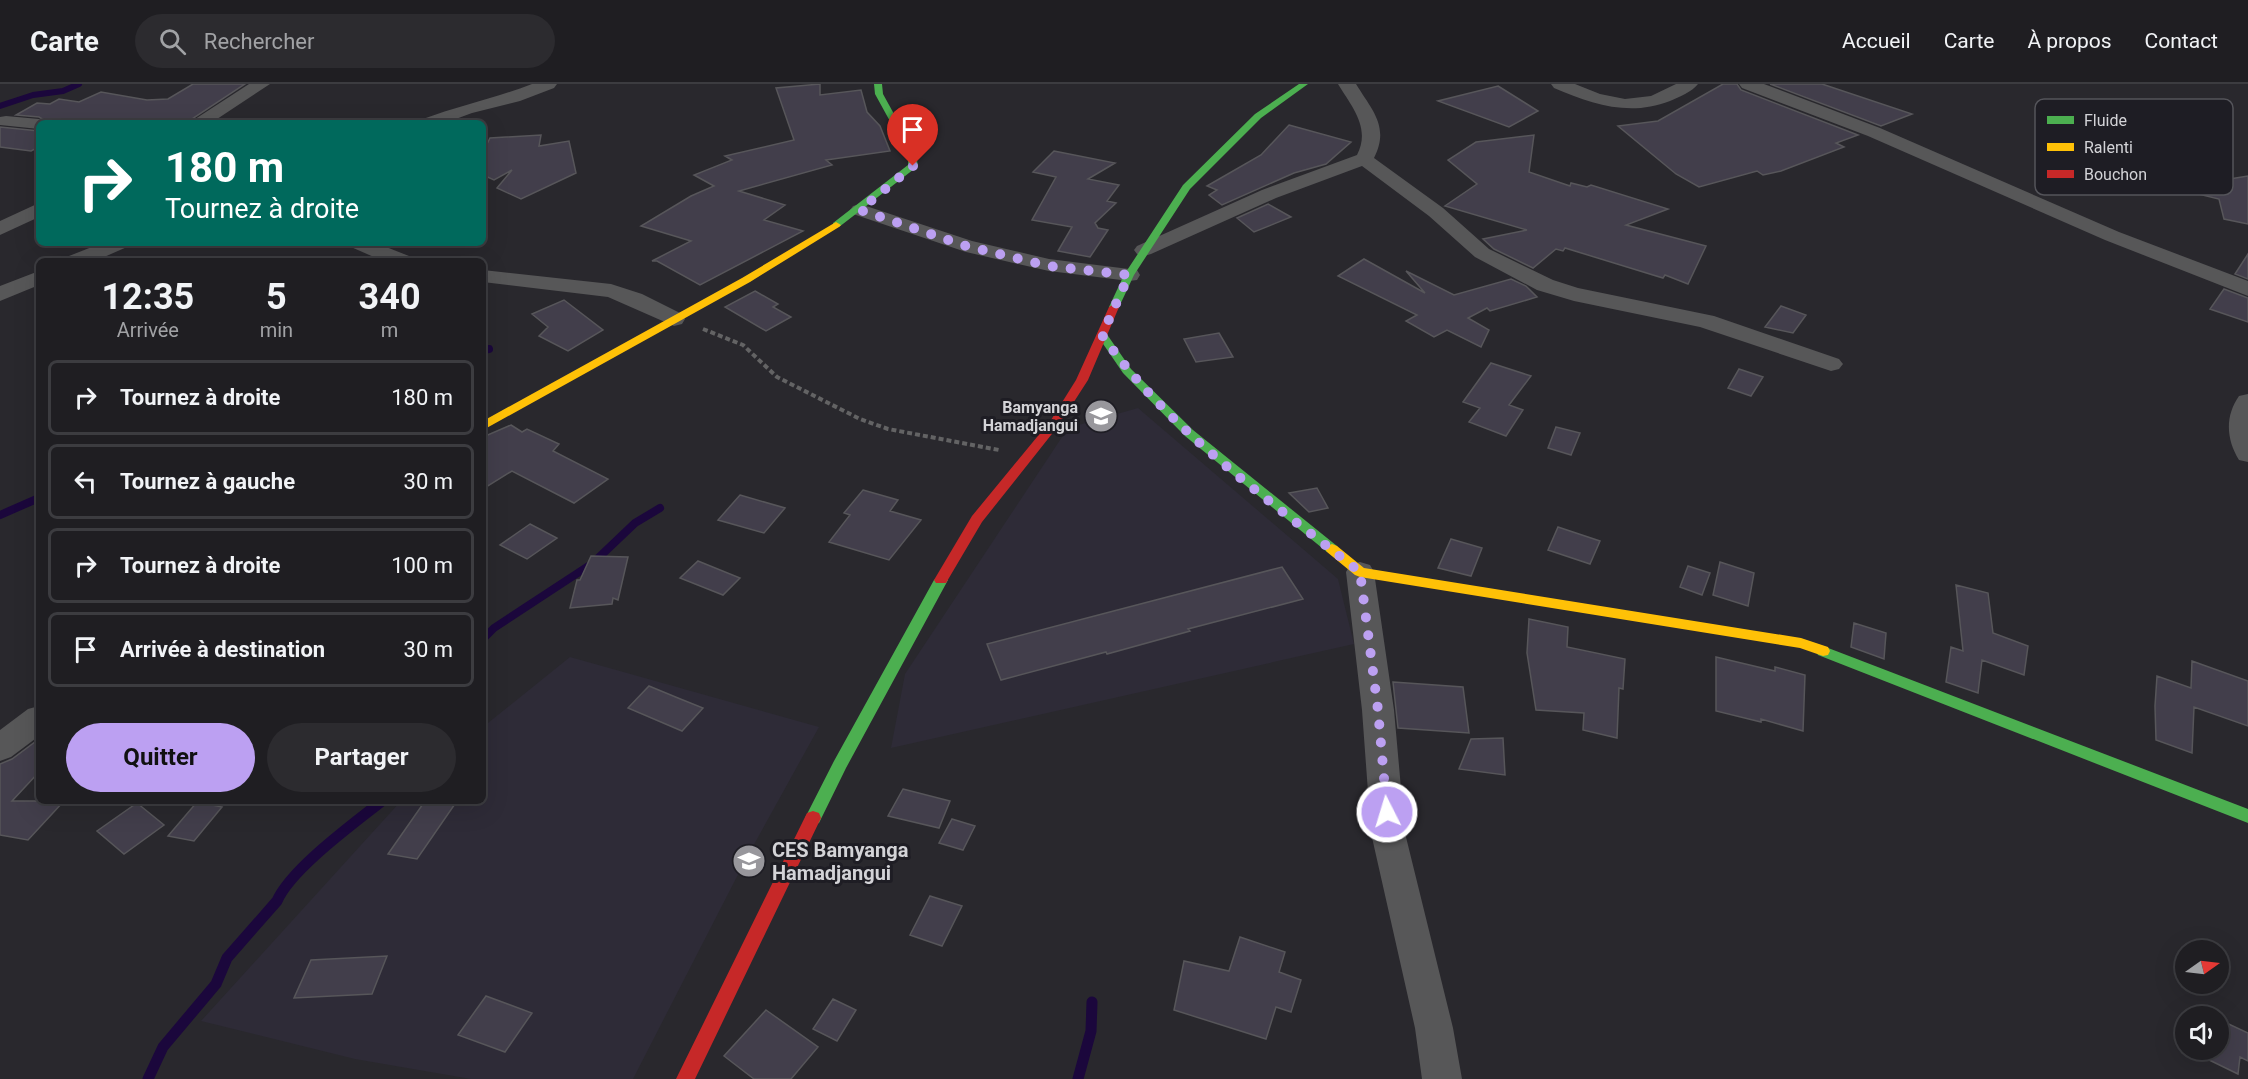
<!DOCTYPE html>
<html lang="fr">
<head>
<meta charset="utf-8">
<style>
	:root { --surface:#1f1e22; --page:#2c2b2f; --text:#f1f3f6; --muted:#a1a2a5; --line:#3c3c40; --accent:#bca0f2 }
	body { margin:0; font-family:Roboto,sans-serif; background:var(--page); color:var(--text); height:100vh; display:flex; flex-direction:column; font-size:22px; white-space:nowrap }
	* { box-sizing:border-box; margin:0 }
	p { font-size:20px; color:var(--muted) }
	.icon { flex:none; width:33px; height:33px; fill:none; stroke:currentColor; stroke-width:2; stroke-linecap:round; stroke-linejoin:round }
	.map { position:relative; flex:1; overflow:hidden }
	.drawer { position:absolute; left:36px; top:174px; width:450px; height:546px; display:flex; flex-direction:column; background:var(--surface); border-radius:9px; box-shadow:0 6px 24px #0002,0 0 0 2px var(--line) }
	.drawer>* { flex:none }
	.top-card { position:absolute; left:36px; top:36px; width:450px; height:126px; border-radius:9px; box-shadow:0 6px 24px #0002,0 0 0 2px var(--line); background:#00695c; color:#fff; overflow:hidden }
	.needle { width:39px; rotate:76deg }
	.controls { position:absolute; left:2175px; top:856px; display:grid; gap:12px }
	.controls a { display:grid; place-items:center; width:54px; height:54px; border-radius:50%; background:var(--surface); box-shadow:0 6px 24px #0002,0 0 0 2px var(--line); font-size:30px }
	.pin { position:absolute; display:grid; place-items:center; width:51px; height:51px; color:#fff; margin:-62px -26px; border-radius:50% 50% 50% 0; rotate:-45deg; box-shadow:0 0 6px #0007 }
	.pin .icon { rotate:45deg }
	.me { position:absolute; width:66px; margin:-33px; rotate:355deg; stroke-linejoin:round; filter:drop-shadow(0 0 4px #0008) }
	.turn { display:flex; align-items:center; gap:21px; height:126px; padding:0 30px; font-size:27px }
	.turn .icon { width:78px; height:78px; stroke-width:2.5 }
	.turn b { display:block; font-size:42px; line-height:51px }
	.eta { display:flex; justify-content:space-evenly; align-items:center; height:102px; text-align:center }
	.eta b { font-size:36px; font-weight:700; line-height:42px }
	.primary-button { display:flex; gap:12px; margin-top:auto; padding:12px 30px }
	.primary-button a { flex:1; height:69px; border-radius:36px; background:var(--accent); color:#111; font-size:24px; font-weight:700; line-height:69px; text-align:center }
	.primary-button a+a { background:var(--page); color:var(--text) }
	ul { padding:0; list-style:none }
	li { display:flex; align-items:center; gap:18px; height:75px; margin:0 12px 9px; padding:0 18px; border:3px solid var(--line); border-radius:9px }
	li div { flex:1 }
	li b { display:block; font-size:22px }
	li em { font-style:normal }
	header { display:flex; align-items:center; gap:36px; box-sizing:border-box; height:84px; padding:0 30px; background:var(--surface); border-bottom:2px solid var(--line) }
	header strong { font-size:28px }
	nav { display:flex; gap:33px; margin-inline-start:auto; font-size:21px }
	.search { width:420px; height:54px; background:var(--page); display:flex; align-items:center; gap:15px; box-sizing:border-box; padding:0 21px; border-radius:33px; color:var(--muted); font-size:22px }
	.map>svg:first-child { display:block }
</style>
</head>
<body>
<header>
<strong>Carte</strong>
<div class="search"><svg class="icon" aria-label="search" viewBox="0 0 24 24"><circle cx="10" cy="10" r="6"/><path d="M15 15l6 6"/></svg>Rechercher</div>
<nav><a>Accueil</a><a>Carte</a><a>À propos</a><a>Contact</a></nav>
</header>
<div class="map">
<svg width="2248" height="995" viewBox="0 0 2248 995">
	<rect width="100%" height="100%" fill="#29282d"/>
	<path fill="#2e2b37" d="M1138,324L1338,495L1354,560L891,664L905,590L1068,344Z
		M570,573L819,643L746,775L633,995H471L355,975L201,937L401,717H483V643Z"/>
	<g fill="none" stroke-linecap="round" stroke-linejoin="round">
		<path stroke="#1b073c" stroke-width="6" d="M0,22L33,11L63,7L79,0"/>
		<path stroke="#1b073c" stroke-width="8" d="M483,266L489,265
			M0,431L39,414
			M483,555L494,544L593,479L635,439L660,424"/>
		<path stroke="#1b073c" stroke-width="11" d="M148,995L163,963L216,900L227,874L277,817C291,785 353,740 382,717
			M1078,995L1091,947L1092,918"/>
	</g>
	<path fill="#423e4b" stroke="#57565a" stroke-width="1.5" d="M193,0H245L186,39H49L39,33L16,31L37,19L50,20L59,15L79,18L101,8L147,16L168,15Z
		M820,0V11L861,6L867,28L880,42L890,67L826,76L832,81L739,107L785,121L764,136L803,147L700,201L657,177H652L691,157L641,142L691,112L714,102L694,91L732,76L725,72L794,56L776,4Z
		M1723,0H1737L1741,6L1858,51L1836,59L1844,63L1781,87L1763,91L1757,87L1699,103L1676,90L1618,42L1658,37Z
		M1770,0H1822L1912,30L1881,42Z
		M1498,2L1538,27L1509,43L1438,17Z
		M1289,41L1351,58L1326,80L1294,89L1222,121L1209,111L1217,106L1207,102L1261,71Z
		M0,43L39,47V63L31,67L0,63Z
		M541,51L539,62L569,57L576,89L521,115L497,104L512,86L494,96L483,91V68L490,54Z
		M1534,51L1529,88L1570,102L1571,99L1587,103L1591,101L1668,125L1626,141L1706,162L1688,200L1665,191L1663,194L1565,164L1563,167L1556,165L1533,184L1494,165L1483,155L1527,146L1445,122L1477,100L1448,76L1476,58Z
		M1054,67L1115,79L1088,95L1119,101L1107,117L1116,119L1095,139L1098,144L1108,146L1090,173L1058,167L1072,143L1032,136L1056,93L1033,88Z
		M2248,92V140L2224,135L2219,115L2174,104Z
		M1268,120L1291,133L1254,148L1237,134Z
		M2248,170V195L2235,190Z
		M1364,175L1425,209L1406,187L1454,211L1511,195L1526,202L1537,213L1490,227L1487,224L1468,234L1489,246L1481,263L1447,246L1434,253L1406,237L1417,231L1338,192Z
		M2224,205L2248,214V238L2210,225Z
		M755,207L778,220L773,223L791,233L766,247L725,223Z
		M564,216L603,246L568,267L539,252L548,243L532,230Z
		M1781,222L1806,231L1793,249L1765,243Z
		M1219,249L1233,273L1196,278L1184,255Z
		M1491,279L1531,292L1509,321L1523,326L1506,352L1469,338L1480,324L1463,318Z
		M1739,285L1763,293L1751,312L1728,304Z
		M511,341L522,348L527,345L559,360L553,367L608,395L574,419L512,387L483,405V353Z
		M1556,343L1580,349L1571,371L1548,364Z
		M1317,404L1328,424L1309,428L1289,409Z
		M863,406L898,416L890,427L921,436L889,476L829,458L850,431L844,429Z
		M740,411L785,424L764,449L718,436Z
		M530,440L557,454L527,475L500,461Z
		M1558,443L1600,457L1590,480L1548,466Z
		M1451,455L1482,464L1471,492L1438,484Z
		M591,472L628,473L618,516L613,514L612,520L570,524L577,496H580Z
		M698,477L740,494L723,511L680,494Z
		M1720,478L1754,489L1748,522L1713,511Z
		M1688,482L1710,489L1702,511L1680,503Z
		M1282,483L1303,515L1188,545L1190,547L1107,570L1106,568L1001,596L987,560Z
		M1956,501L1988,509L1993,549L2028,562L2024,591L1982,576L1978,609L1946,598L1951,563L1963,567Z
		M1529,535L1568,543L1567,563L1625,575L1623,605L1619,604L1617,654L1583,646L1584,629L1536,626L1527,569Z
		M1854,539L1886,549L1884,575L1851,563Z
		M1716,573L1775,587V583L1805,591L1803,647L1761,635V638L1716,627Z
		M2192,577L2248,597V642L2194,623L2192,669L2156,656L2155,622L2157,592L2191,604Z
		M1393,598L1463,603L1469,649L1398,644Z
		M649,602L678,614L703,624L682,647L628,624Z
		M1503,654L1505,691L1459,685L1471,655Z
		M39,655V688L12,717H64L28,756L0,751V680L12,675Z
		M903,705L950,717L939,744L888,732Z
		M425,717H457L417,775L388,770Z
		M197,718L222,723L194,757L168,752Z
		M137,719L164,741L124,770L97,747Z
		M952,735L975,742L963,766L939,759Z
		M930,812L962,822L942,862L910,851Z
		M1240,853L1285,868L1279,888L1301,896L1291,928L1276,923L1266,955L1174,926L1184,877L1229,887Z
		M387,872L372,910L294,914L311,876Z
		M486,912L532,929L505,968L458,951Z
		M833,915L856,926L837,957L813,945Z
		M766,926L818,963L791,995H754L724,972Z
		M2218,935L2248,949V977L2240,973L2238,990L2201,972L2202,966H2218Z"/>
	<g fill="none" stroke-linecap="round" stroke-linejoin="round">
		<path stroke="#636364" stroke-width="4" stroke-dasharray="5 3" stroke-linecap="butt" d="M703,245L743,261L777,293L860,335L888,345L999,366"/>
		<path fill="#575758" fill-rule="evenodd" d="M249,0H270L211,39H189Z
			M532,0H557L554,4L520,17L472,29L445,39H420L423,35C459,22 496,14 532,0Z
			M1338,0H1356C1372,26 1390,43 1374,74L1443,124L1489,165L1553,196L1578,204L1714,232L1839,275L1843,280L1839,285L1831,287L1700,243L1574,217L1537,206L1475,173L1429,132L1362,82L1276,114L1151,170L1144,172L1137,170L1134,166L1137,162L1262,106L1357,71C1371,44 1352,23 1338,0Z
			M1551,0H1575L1600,10L1625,15L1651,12L1676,0H1698C1692,8 1679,13 1670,17C1629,33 1592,20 1554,4Z
			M1739,0H1764L1880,44L2119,148L2248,197V212L2105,156L1868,52L1742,4Z
			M6,32L39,35L47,39H39V45L0,41V33Z
			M39,119V133L0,151V137Z
			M860,120L972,157L1049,175L1137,186L1140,191L1137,196L1129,197L1049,187L966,168L853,130L850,126L853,122Z
			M102,159H130L127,163L95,177H66L69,172Z
			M348,159H376L409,172L412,177H383L351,163Z
			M483,186L611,200L642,210L682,230L685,235L682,240L674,242L608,213L483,198Z
			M39,187V201L0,217V202Z
			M2248,310V378L2239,376C2226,355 2225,332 2239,312Z
			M1360,478L1370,481L1374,488L1394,626L1405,749L1453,944L1462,995H1422L1415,944L1371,749L1362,626L1346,488L1350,481Z
			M39,622V652L11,673L0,677V646L28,625Z"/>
		<path fill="#4caf50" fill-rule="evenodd" d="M874,0H882L883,10L916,70L918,82L839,143H833V139L908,81V70L875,10Z
			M1299,0H1308L1261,34L1190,105L1134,191L1119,223L1118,225H1110L1109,223L1124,191L1183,101L1255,30Z
			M1102,248L1106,249L1131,285L1193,346L1337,462L1339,465L1337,468H1327L1185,352L1123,289L1097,251Z
			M941,491L948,496L846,684L819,739L813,741L807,739L805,734L834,677L934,496Z
			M1823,562L2248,725V739L1818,571L1816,567L1818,563Z"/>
		<path fill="#ffc107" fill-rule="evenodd" d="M836,138L841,141L839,143L750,198L483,346V337L742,194Z
			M1332,460L1337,462L1364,484L1801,554L1828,563L1830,567L1828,571L1823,572L1800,564L1360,493L1355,491L1327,468L1325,465L1327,462Z"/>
		<path fill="#c62828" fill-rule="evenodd" d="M1114,220L1119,223L1088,296L1059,341L982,438L946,499H936L934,496L972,432L1051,336L1076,296L1109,223Z
			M813,727L819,729L821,734L695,995H676L807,729Z"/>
	</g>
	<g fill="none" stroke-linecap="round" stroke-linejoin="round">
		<path stroke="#bca0f2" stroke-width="10" stroke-dasharray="0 18" d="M913,82L860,126L966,162L1049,182L1129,191L1102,251C1169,347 1269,416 1360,488L1378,626L1387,728"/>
	</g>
	<defs>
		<g id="school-disc" transform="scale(1.725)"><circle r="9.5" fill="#98979c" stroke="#1e1d24"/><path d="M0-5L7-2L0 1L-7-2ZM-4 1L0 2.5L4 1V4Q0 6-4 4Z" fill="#fff"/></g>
	</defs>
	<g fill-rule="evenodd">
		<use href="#school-disc" x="1101" y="332"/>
		<use href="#school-disc" x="749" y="777"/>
	</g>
	<g text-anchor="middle" stroke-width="6" stroke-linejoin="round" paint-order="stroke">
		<g font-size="16" font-weight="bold" fill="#d3d3d7" stroke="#1e1d24" text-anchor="end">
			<text x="1078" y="329">Bamyanga<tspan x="1078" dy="18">Hamadjangui</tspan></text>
		</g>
		<g font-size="20" font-weight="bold" fill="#d3d3d7" stroke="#1e1d24" text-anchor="start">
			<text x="772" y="773">CES Bamyanga<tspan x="772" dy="23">Hamadjangui</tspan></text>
		</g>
	</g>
	<rect x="2035" y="15" width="198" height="96" rx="9" fill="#1e1d24" stroke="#54545a" stroke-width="1.5"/>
	<rect x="2047" y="32" width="27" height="8" fill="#4caf50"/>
	<rect x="2047" y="59" width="27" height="8" fill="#ffc107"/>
	<rect x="2047" y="86" width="27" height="8" fill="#c62828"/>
	<g font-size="16" fill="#d3d3d7">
		<text x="2084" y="42">Fluide</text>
		<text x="2084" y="69">Ralenti</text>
		<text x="2084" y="96">Bouchon</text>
	</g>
</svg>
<div class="controls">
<a><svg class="needle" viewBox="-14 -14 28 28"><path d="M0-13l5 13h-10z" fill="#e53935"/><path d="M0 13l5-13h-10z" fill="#a1a2a5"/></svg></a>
<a><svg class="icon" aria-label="sound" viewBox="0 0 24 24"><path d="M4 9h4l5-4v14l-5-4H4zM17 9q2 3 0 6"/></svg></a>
</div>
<div class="pin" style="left:913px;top:82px;background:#d93025"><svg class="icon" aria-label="arrive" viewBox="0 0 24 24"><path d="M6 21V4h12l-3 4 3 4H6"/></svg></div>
<svg class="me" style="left:1387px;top:728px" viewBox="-20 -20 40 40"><circle r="17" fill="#bca0f2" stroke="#fff" stroke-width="3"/><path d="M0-11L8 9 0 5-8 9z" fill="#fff"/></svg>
<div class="top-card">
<div class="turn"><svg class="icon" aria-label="right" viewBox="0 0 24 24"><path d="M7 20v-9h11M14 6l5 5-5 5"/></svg><div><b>180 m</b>Tournez à droite</div></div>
</div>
<section class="drawer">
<div class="eta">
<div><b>12:35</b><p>Arrivée</p></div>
<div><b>5</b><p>min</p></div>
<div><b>340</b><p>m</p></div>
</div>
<ul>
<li><svg class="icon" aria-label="right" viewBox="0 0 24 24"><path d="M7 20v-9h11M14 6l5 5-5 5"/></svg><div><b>Tournez à droite</b></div><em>180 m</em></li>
<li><svg class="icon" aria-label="left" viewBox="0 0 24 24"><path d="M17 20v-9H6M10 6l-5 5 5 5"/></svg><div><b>Tournez à gauche</b></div><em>30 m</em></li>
<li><svg class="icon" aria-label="right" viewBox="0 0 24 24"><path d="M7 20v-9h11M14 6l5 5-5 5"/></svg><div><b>Tournez à droite</b></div><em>100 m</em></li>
<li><svg class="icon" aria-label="arrive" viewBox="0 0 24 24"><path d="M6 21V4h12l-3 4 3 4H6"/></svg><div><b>Arrivée à destination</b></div><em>30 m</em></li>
</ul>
<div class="primary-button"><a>Quitter</a><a>Partager</a></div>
</section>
</div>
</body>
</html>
